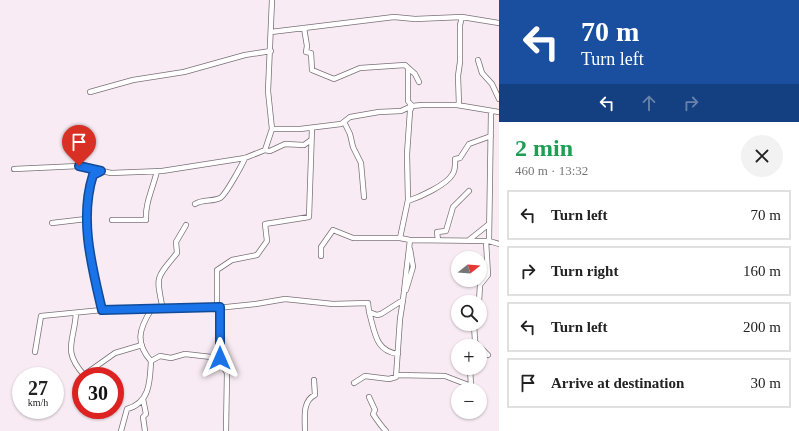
<!DOCTYPE html>
<html lang="en">
<head>
<meta charset="utf-8">
<style>
	:root { --surface:#fff; --page:#f2f2f2; --text:#222; --muted:#767676; --line:#e0e0e0 }
	body { margin:0; font-family:"Times New Roman",serif; background:var(--page); color:var(--text); height:100vh; display:flex; flex-direction:column; font-size:15px; white-space:nowrap }
	* { box-sizing:border-box; margin:0 }
	p { font-size:13px; color:var(--muted) }
	.icon { flex:none; width:22px; height:22px; fill:none; stroke:currentColor; stroke-width:2; stroke-linecap:round; stroke-linejoin:round }
	.map { position:relative; flex:1; overflow:hidden }
	.panel { display:flex; flex-direction:column; background:var(--surface); width:300px }
	.panel>* { flex:none }
	.banner { background:#1a4fa0; color:#fff; overflow:hidden }
	.needle { width:26px; rotate:73deg }
	.controls { position:absolute; left:451px; top:251px; display:grid; gap:8px }
	.controls a { display:grid; place-items:center; width:36px; height:36px; border-radius:50%; background:var(--surface); box-shadow:0 1px 3px #0004; font-size:20px }
	.speed { position:absolute; left:12px; top:367px; display:flex; gap:8px; font-size:20px; font-weight:700; text-align:center }
	.speed>* { display:grid; place-content:center; width:52px; height:52px; border-radius:50%; background:var(--surface); box-shadow:0 1px 3px #0004; line-height:1 }
	.speed small { font-size:10px; font-weight:400 }
	.speed .limit { border:6px solid #d22; background:#fff; color:#111 }
	.pin { position:absolute; display:grid; place-items:center; width:34px; height:34px; color:#fff; margin:-41px -17px; border-radius:50% 50% 50% 0; rotate:-45deg; box-shadow:0 0 4px #0007 }
	.pin .icon { rotate:45deg }
	.me { position:absolute; width:44px; margin:-22px; rotate:0deg; stroke-linejoin:round; filter:drop-shadow(0 0 3px #0008) }
	.turn { display:flex; align-items:center; gap:14px; height:84px; padding:0 16px; font-size:18px }
	.turn .icon { width:52px; height:52px; stroke-width:2.5 }
	.turn b { display:block; font-size:28px; line-height:34px }
	.lanes { display:flex; align-items:center; height:38px; padding:0 16px; background:#0003; justify-content:center; gap:20px; direction:ltr }
	.lanes .off { opacity:.35 }
	.round { display:grid; place-items:center; flex:none; width:42px; height:42px; border-radius:21px; background:var(--page) }
	.summary { display:flex; align-items:center; justify-content:space-between; height:68px; padding:0 16px }
	h1 { font-size:24px; font-weight:600; line-height:30px; color:#1e9e55 }
	ul { padding:0; list-style:none }
	li { display:flex; align-items:center; gap:12px; height:50px; margin:0 8px 6px; padding:0 8px; border:2px solid var(--line); border-radius:0px }
	li div { flex:1 }
	li b { display:block; font-size:15px }
	li em { font-style:normal }
	main { display:flex; flex:1; min-height:0 }
	.map>svg:first-child { display:block }
</style>
</head>
<body>
<main>
<div class="map">
<svg width="499" height="431" viewBox="0 0 499 431">
	<rect width="100%" height="100%" fill="#f8ebf4"/>
	<g fill="none" stroke-linecap="round" stroke-linejoin="round">
		<g stroke="#7b7078" stroke-width="6">
			<path id="minor" d="M304,28L394,17L415,19L462,17L499,23
				M271,32L304,28L307,46L306,52L311,53L312,70L334,79L360,68L405,65L415,74L419,82
				M478,60L482,73L492,84L499,99
				M408,68V101L412,106L410,111L407,154L408,200L400,238L410,240
				M90,92L133,80L184,72L245,55L271,51
				M459,105L458,76L460,62V25L462,17
				M344,122L350,134L353,147L361,163L364,197
				M272,129H300L341,124L350,117L379,112L401,111L412,106L422,105H457L499,112
				M265,150L270,151L285,144L304,145L311,140
				M14,169L79,166L111,173L162,171L245,158L265,150L272,129L268,91L272,0
				M101,171L93,175C80,219 92,267 102,310
				M408,201C420,197 446,185 452,175C456,170 455,164 455,159L460,158L469,144L491,136
				M195,204C203,199 212,202 220,198C225,196 242,165 245,158
				M112,220H146C145,203 153,188 157,171
				M52,223L86,219
				M438,240L437,232L446,231L453,207L469,191
				M469,240L489,224
				M489,241L499,244
				M321,256V247L333,230L353,238H400
				M406,290L413,267L410,249
				M479,302L480,285L488,275L486,241
				M220,307V356L221,362L227,373L226,431
				M217,308V270L232,260L257,255L267,241L265,224L309,217L312,128
				M163,310C156,275 155,280 177,253L176,242L186,225
				M369,312C375,332 375,351 398,354
				M76,313C74,343 62,350 84,375L115,353L142,345
				M474,324L475,341L478,346
				M480,347L488,355
				M35,352L41,316L102,310L217,308L256,304L285,299L333,304L368,303L369,312L377,315L381,314L403,300L410,240L489,241L491,112
				M151,361L160,356L171,358L185,354L220,358
				M398,375L445,376L471,386L470,368
				M354,383L365,376L389,379L396,377L400,319L403,300
				M369,397L375,410L373,414C375,417 383,428 386,431
				M143,399L146,414L143,417L145,431
				M121,431L127,409C150,403 150,381 151,361C135,343 139,329 151,310
				M305,431C305,418 302,401 315,395L314,380"/>
		</g>
		<use href="#minor" stroke="#fff" stroke-width="4.5"/>
	</g>
	<g fill="none" stroke-linecap="round" stroke-linejoin="round">
		<g stroke="#114b97" stroke-width="10">
			<path id="route" d="M79,166L101,171L93,175C79,219 92,267 102,310L220,307V358"/>
		</g>
		<use href="#route" stroke="#1a73e8" stroke-width="7"/>
	</g>
</svg>
<div class="controls">
<a><svg class="needle" viewBox="-14 -14 28 28"><path d="M0-13l5 13h-10z" fill="#e53935"/><path d="M0 13l5-13h-10z" fill="#767676"/></svg></a>
<a><svg class="icon" aria-label="search" viewBox="0 0 24 24"><circle cx="10" cy="10" r="6"/><path d="M15 15l6 6"/></svg></a>
<a>+</a>
<a>−</a>
</div>
<div class="speed"><div>27<small>km/h</small></div><div class="limit">30</div></div>
<div class="pin" style="left:79px;top:166px;background:#d93025"><svg class="icon" aria-label="arrive" viewBox="0 0 24 24"><path d="M6 21V4h12l-3 4 3 4H6"/></svg></div>
<svg class="me" style="left:220px;top:358px" viewBox="-20 -20 40 40"><path d="M0-17L14 15 0 8-14 15z" fill="#1a73e8" stroke="#fff" stroke-width="4"/></svg>
</div>
<section class="panel">
<div class="banner">
<div class="turn"><svg class="icon" aria-label="left" viewBox="0 0 24 24"><path d="M17 20v-9H6M10 6l-5 5 5 5"/></svg><div><b>70 m</b>Turn left</div></div>
<div class="lanes"><svg class="icon" aria-label="left" viewBox="0 0 24 24"><path d="M17 20v-9H6M10 6l-5 5 5 5"/></svg><svg class="icon off" aria-label="ahead" viewBox="0 0 24 24"><path d="M12 20V5M6 11l6-6 6 6"/></svg><svg class="icon off" aria-label="right" viewBox="0 0 24 24"><path d="M7 20v-9h11M14 6l5 5-5 5"/></svg></div>
</div>
<div class="summary"><div><h1>2 min</h1><p>460 m · 13:32</p></div><a class="round"><svg class="icon" aria-label="close" viewBox="0 0 24 24"><path d="M6 6l12 12M18 6L6 18"/></svg></a></div>
<ul>
<li><svg class="icon" aria-label="left" viewBox="0 0 24 24"><path d="M17 20v-9H6M10 6l-5 5 5 5"/></svg><div><b>Turn left</b></div><em>70 m</em></li>
<li><svg class="icon" aria-label="right" viewBox="0 0 24 24"><path d="M7 20v-9h11M14 6l5 5-5 5"/></svg><div><b>Turn right</b></div><em>160 m</em></li>
<li><svg class="icon" aria-label="left" viewBox="0 0 24 24"><path d="M17 20v-9H6M10 6l-5 5 5 5"/></svg><div><b>Turn left</b></div><em>200 m</em></li>
<li><svg class="icon" aria-label="arrive" viewBox="0 0 24 24"><path d="M6 21V4h12l-3 4 3 4H6"/></svg><div><b>Arrive at destination</b></div><em>30 m</em></li>
</ul>
</section>
</main>
</body>
</html>
